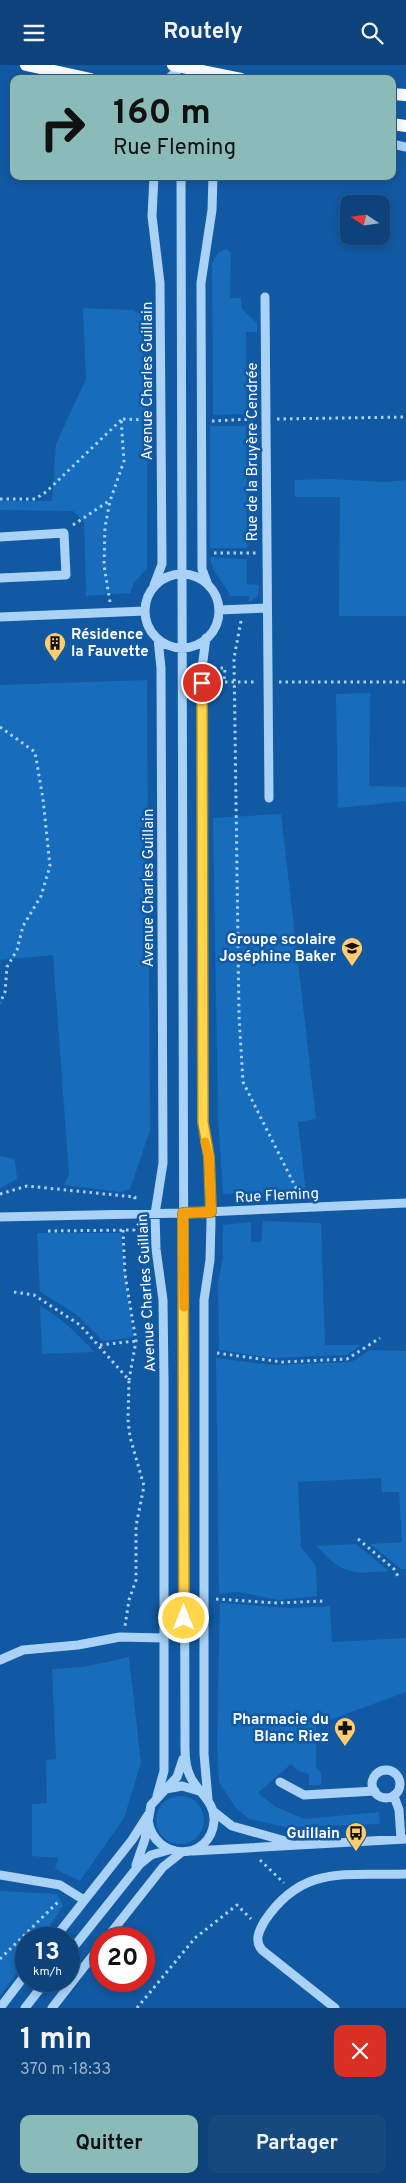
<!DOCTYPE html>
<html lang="fr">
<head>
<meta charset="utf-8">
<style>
	:root { --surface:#0d437a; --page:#164a7f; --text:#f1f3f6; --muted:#9ab0c7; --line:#2d5c8b; --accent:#8bbbb9 }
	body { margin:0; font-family:Overpass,sans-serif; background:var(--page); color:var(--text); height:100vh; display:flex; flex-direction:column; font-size:19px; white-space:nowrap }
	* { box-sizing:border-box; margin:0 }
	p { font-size:16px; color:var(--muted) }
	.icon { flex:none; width:28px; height:28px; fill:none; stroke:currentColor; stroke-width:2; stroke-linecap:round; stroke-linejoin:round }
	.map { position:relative; height:1943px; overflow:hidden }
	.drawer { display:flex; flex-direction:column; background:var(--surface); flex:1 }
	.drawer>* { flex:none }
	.top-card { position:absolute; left:10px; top:10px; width:386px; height:105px; border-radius:10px; box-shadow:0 2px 8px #0003,0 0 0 1px var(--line); background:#8bbbb9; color:#111; overflow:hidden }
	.needle { width:32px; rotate:283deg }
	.tools { position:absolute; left:340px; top:130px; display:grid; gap:10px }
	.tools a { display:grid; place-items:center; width:50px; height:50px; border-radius:10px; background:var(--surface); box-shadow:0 2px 8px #0003,0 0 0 1px var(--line); font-size:25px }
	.speed { position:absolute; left:15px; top:1862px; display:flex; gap:10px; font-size:25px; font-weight:700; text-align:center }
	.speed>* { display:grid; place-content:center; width:65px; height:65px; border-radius:50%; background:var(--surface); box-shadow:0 2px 8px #0003,0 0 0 1px var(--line); line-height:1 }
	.speed small { font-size:12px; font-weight:400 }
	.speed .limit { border:8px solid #d22; background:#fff; color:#111 }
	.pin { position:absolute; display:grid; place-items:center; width:42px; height:42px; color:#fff; margin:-21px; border:2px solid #fff; border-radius:50%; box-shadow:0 1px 5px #0007 }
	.me { position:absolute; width:55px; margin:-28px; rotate:0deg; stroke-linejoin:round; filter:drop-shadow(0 0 4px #0008) }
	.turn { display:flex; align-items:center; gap:18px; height:105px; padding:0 20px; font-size:22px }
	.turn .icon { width:65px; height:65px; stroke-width:2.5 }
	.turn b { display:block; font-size:35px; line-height:42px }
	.round { display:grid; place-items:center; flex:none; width:52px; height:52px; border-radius:10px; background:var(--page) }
	.headline { display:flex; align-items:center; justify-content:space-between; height:85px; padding:0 20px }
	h1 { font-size:30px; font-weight:700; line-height:38px }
	.cta { display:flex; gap:10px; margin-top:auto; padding:10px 20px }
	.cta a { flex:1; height:58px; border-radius:10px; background:var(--accent); color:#111; font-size:20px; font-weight:700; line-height:58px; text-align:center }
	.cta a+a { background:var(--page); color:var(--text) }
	header { display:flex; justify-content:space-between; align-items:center; height:65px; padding:0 20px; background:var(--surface); font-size:22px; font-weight:700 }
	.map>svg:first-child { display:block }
</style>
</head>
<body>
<header><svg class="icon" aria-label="menu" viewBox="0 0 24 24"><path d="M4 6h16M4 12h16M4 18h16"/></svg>Routely<svg class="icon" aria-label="search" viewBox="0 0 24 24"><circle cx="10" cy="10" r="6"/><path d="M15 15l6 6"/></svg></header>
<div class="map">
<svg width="406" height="1943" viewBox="0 0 406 1943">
	<rect width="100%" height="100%" fill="#1159a2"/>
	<path fill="#186cbc" d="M227,184L231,188L230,233H241L242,244L257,258V267H246V349L213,350L212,198L219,187Z
		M83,243L132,245L148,253L147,503L134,518L130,528L86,531L84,457L73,446L0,445V436H52L56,379L86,314Z
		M210,361H246L247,483H210Z
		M330,414L386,417L406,415V551H339L340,432H295V415Z
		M210,492L247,494V519L259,520L258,531L249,537V531H230C224,517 212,508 210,492Z
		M147,615L150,1065L130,1124L120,1127L64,1120L69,1109L53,890L0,895V620Z
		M370,628L369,721L406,722V736L338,743L336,629Z
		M281,749L316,1054L298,1057L306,1128L223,1129L218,1052L213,753Z
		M0,1091L15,1094L17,1114L0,1123Z
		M263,1156L321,1158L325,1280H361L347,1290L273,1293L219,1285L218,1218L223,1192V1160L251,1157V1177H261Z
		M37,1168H121L133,1272L103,1276L76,1249L40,1227Z
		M40,1241C62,1253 78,1269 94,1287L42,1289Z
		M370,1285L406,1286V1504H401L370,1479L402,1477L399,1427H382L381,1413L298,1417L301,1482L316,1501L317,1531L279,1535L237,1527L219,1529L216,1293L273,1300L351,1297Z
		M356,1479L389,1506C354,1509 341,1510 317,1481Z
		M220,1538L289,1543L330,1541L332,1577L406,1573V1627L316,1660V1701L321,1708V1720H309V1709L298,1706L291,1699L258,1728L276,1742L305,1754L379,1747L380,1759L285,1762L249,1754L235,1742L219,1717L217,1681Z
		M129,1592L141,1698L124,1753L80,1816L55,1804L58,1793L32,1791V1739L47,1738L46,1695L56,1694L52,1604L84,1602Z
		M156 1755a24 24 0 1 1 48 0a24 24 0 1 1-48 0Z
		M0,1826L57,1829L63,1841L41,1874H26V1895L0,1931Z"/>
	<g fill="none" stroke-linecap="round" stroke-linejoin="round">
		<path stroke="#aad1f6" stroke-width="3" stroke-dasharray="2.5 4" stroke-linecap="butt" d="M277,354L406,352
			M212,356L253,354
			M0,434H35L46,427L121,355
			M73,460L109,436
			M214,488H256
			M110,537L104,500L105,462L110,436L124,396L121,354L149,355
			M241,556L234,593L239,951L243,1017L300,1131
			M214,603H225L224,617H255
			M279,617H406
			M0,662L35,687L43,734L50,801L41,831L23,861L17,885L7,902L5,927L0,938
			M0,1129L27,1121L135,1132L134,1138
			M123,1165L125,1209L136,1276L129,1315
			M48,1166L134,1165V1162
			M14,1227L34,1230L80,1260L129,1315L128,1355L130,1372L144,1421L136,1461V1515L129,1535L125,1561
			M100,1280L136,1276
			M217,1288L282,1297L347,1294L380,1273
			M358,1474L394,1504L398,1511
			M216,1534L277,1538L323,1536
			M260,1795L284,1818
			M0,1894L59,1836
			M137,1943L195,1873L237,1840L251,1854"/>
		<path stroke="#aad1f6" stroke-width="9" d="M168,14L181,2
			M392,79L406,82
			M154,111L152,151L160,218L162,499L154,520
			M265,232L269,733
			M0,472L64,468L66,510L0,513
			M145 546a37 37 0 1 1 74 0a37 37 0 1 1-74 0Z
			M208,520L202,504L201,218L212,145L213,111
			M219,545L267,543
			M0,552L145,546
			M206,573L202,603L203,1057L209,1092L211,1157L210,1195L204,1235V1689L208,1734
			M0,1152L183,1148L406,1138
			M0,1595L23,1585L78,1580L120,1572L164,1573
			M372 1719a14 14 0 1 1 28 0a14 14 0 1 1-28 0Z
			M280,1717L304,1730L375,1726
			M166,1724L182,1721L199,1726
			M157,1731L164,1706V1315L163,1235L156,1184L155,1149L163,1098L161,603L158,574
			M394,1731L399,1745L401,1774
			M213,1746L232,1761L289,1777
			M148,1755C154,1797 211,1797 214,1756C215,1737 199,1728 191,1713C186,1704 185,1694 185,1683L181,111
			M193,1786L406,1774
			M136,1800L145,1774L151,1740L177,1712L183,1694
			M0,1810L60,1820L84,1835
			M54,1874L132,1775L148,1750
			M106,1874L163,1802L182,1787
			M69,1888L140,1799L151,1790L169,1785
			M0,1943L26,1909
			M25,1943L46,1916
			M52,1943L101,1880
			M335,1943L262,1885C254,1876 259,1866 264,1857C302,1799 345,1811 406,1809"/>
		<path stroke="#f8fbff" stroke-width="12" d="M26,0L91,14
			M173,0L241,14
			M392,29L406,30
			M392,59L406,61"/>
	</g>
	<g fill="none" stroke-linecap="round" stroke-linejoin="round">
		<g stroke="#a68a30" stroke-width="12">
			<path id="route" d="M184,1553L183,1148L211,1147L209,1092L203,1057L202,618"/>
		</g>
		<use href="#route" stroke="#ffd54a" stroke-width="9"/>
		<path stroke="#f59e0b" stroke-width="9" d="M184,1242L183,1148L211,1147L209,1092L205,1077"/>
	</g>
	<defs>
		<g id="building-pin" transform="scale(1.125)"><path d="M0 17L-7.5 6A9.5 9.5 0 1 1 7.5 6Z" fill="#ffcc6e" stroke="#1159a2"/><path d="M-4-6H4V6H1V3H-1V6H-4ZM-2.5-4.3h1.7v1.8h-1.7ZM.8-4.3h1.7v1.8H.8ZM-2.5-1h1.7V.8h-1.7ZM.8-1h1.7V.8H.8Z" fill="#111"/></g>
		<g id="school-pin" transform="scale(1.125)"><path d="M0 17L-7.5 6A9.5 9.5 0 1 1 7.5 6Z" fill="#ffcc6e" stroke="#1159a2"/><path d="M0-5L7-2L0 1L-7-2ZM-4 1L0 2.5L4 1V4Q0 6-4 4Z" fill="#111"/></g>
		<g id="pharmacy-pin" transform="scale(1.125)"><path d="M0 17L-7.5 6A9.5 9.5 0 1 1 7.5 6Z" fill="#ffcc6e" stroke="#1159a2"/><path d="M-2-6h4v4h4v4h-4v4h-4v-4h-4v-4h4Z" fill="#111"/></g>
		<g id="bus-pin" transform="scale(1.125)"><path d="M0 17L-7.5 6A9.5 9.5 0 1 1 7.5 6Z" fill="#ffcc6e" stroke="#1159a2"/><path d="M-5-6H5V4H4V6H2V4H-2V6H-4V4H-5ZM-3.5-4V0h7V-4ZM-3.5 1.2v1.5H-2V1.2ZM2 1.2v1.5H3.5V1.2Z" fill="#111"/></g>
	</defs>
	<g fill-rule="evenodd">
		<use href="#building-pin" x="55" y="578"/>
		<use href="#school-pin" x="352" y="883"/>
		<use href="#pharmacy-pin" x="345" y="1663"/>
		<use href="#bus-pin" x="356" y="1768"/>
	</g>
	<g text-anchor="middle" stroke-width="5" stroke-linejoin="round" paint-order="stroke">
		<g font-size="15" fill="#fff" stroke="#1159a2">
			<text transform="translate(147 316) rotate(-90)" y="5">Avenue Charles Guillain</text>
			<text transform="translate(252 387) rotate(-90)" y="5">Rue de la Bruyère Cendrée</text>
			<text transform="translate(148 823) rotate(-90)" y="5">Avenue Charles Guillain</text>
			<text transform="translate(277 1130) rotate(-3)" y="5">Rue Fleming</text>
			<text transform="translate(146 1228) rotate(-93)" y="5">Avenue Charles Guillain</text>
		</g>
		<g font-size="15" font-weight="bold" fill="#fff" stroke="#1159a2" text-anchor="end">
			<text x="71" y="574" text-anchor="start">Résidence<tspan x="71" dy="17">la Fauvette</tspan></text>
			<text x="336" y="879">Groupe scolaire<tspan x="336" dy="17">Joséphine Baker</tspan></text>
			<text x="329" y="1659">Pharmacie du<tspan x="329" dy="17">Blanc Riez</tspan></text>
			<text x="340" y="1773">Guillain</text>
		</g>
	</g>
</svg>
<div class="tools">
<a><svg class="needle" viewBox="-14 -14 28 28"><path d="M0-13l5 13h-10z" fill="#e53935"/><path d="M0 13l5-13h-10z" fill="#9ab0c7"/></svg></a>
</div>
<div class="speed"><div>13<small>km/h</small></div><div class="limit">20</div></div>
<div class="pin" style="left:202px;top:618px;background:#d93025"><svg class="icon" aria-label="arrive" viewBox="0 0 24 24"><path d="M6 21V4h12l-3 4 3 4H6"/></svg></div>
<svg class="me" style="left:184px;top:1553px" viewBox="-20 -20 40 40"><circle r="17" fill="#ffd54a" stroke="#fff" stroke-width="3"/><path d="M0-11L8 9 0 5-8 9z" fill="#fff"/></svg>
<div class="top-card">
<div class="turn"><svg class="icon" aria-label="right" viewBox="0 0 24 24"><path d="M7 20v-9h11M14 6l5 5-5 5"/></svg><div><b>160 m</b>Rue Fleming</div></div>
</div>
</div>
<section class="drawer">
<div class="headline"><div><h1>1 min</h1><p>370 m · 18:33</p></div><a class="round" style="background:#d93025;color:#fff"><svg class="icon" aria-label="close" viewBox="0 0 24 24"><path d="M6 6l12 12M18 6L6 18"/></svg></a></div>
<div class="cta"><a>Quitter</a><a>Partager</a></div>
</section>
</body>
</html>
